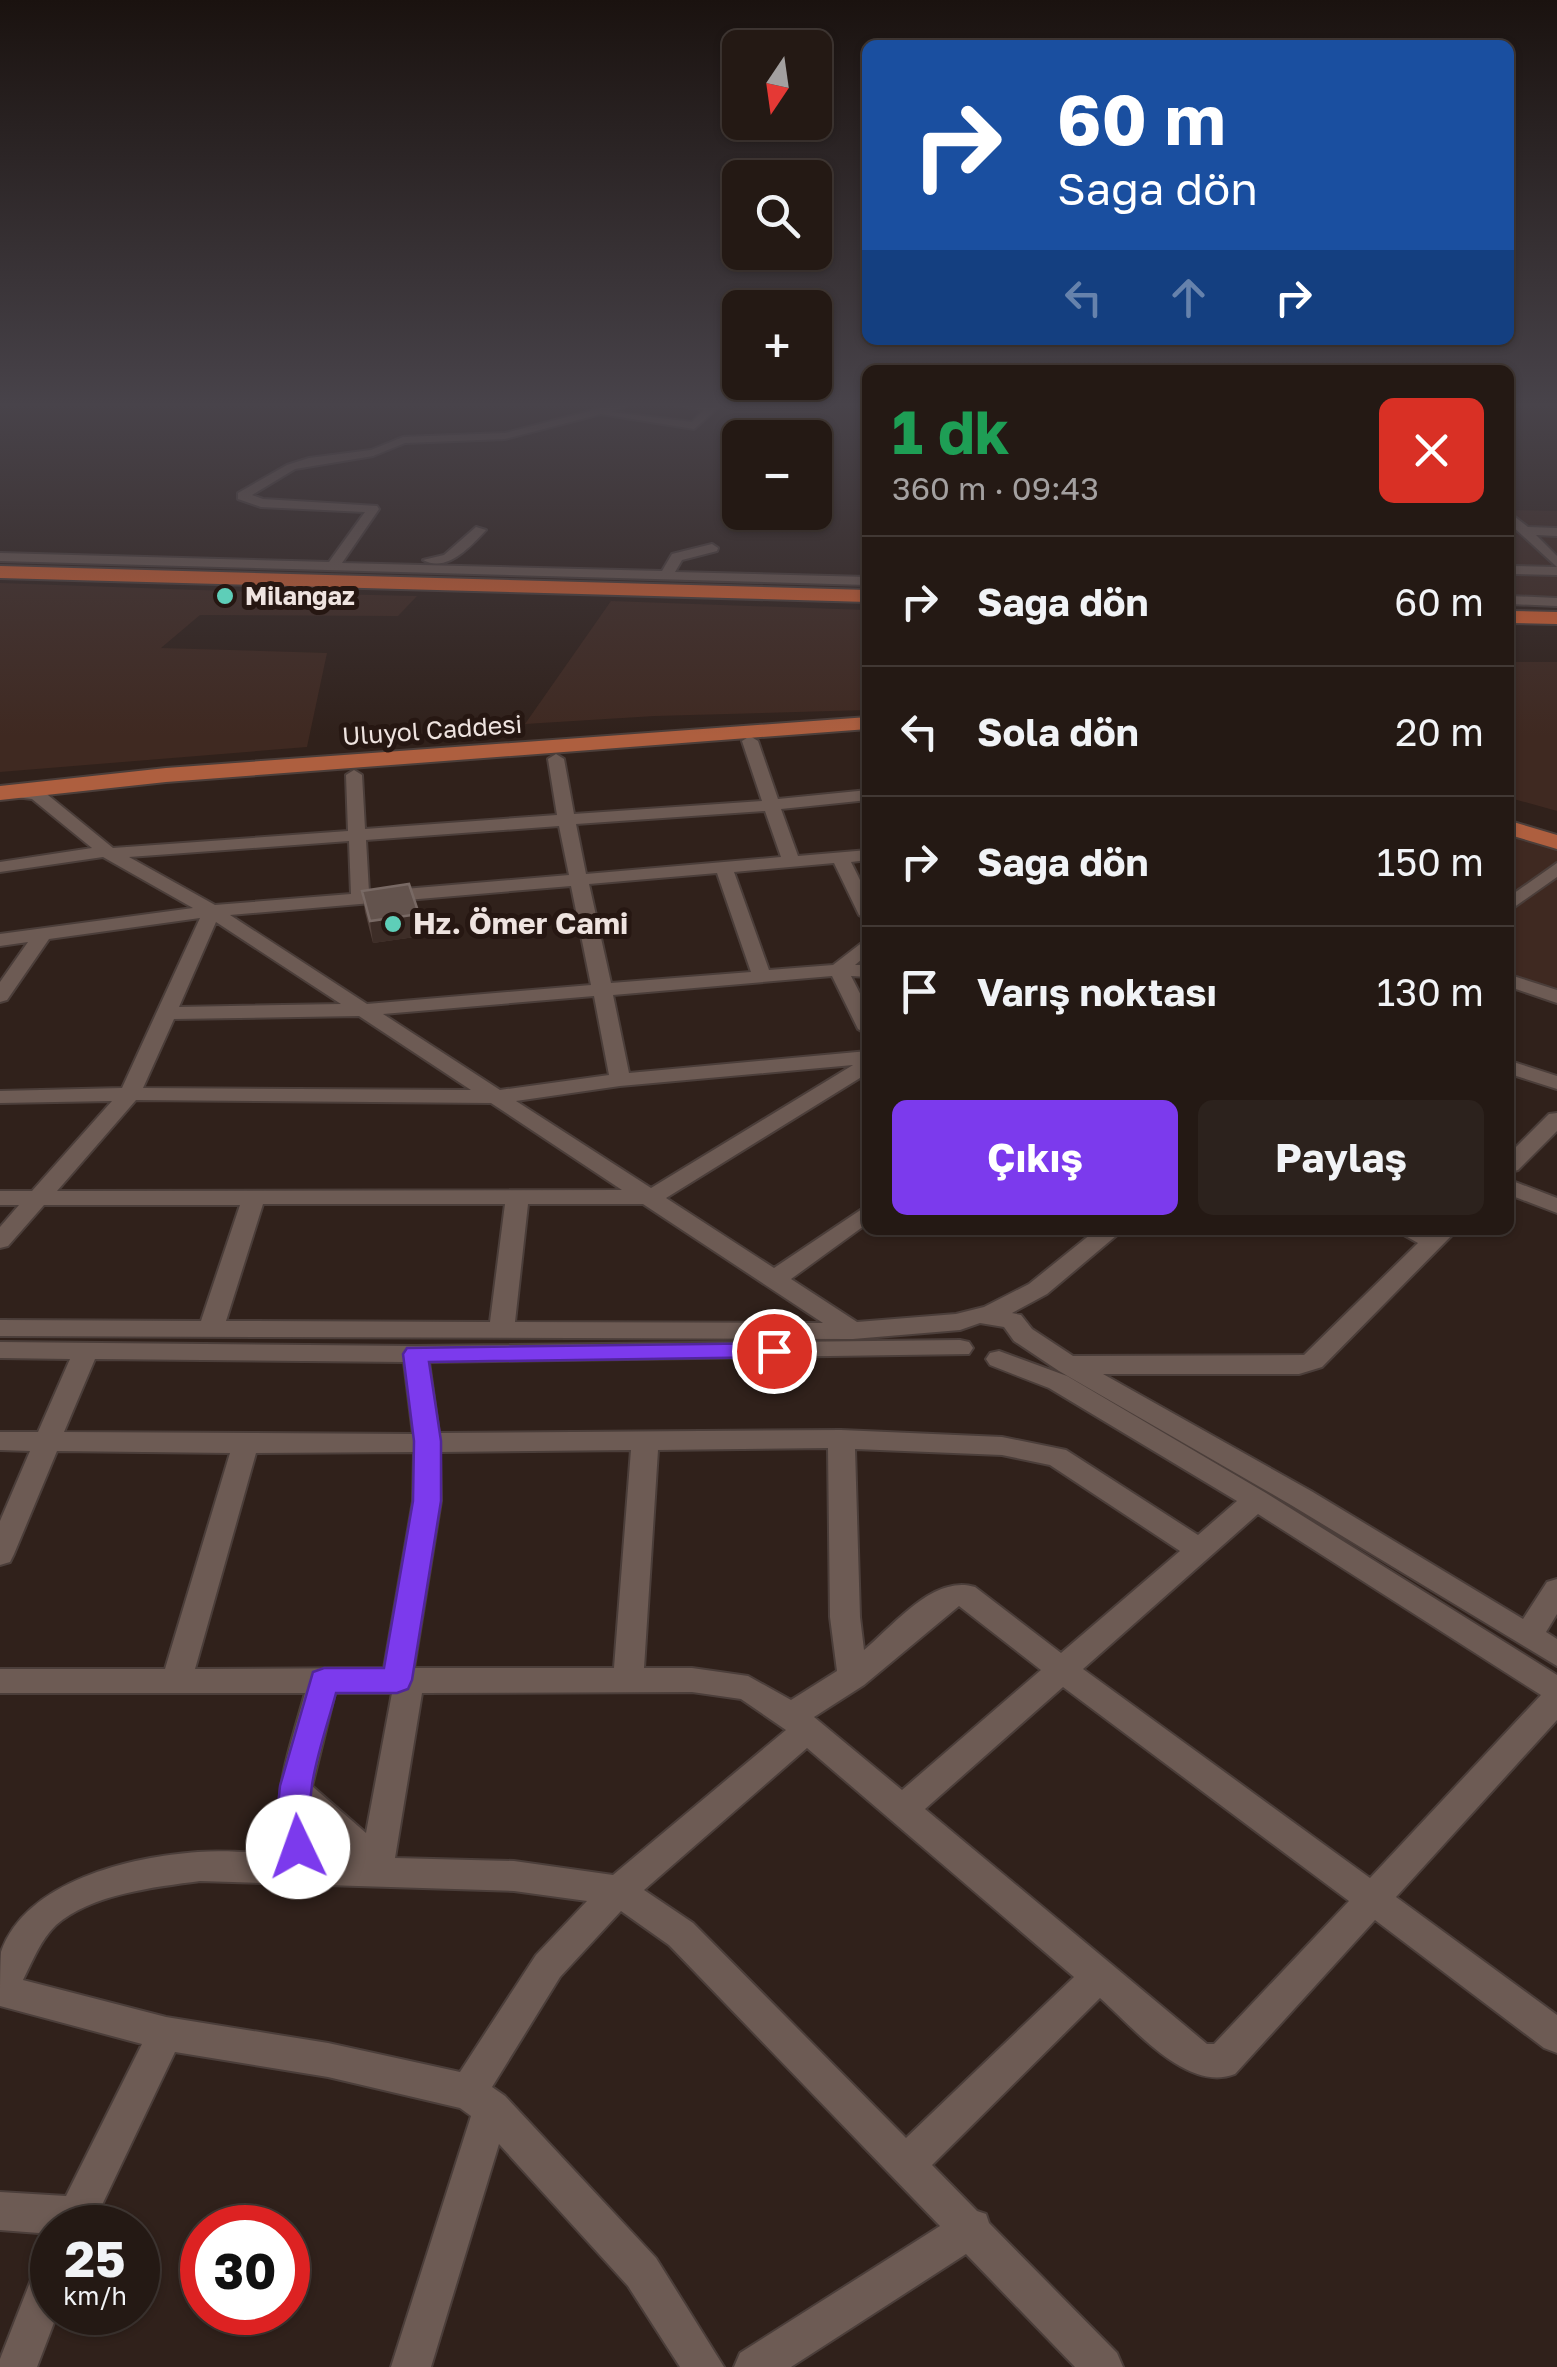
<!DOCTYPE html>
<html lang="tr">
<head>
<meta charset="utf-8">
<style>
	:root { --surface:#241914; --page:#2c221d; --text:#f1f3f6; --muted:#a3a0a0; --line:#413834; --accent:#7c3aed }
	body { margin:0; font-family:"Golos Text",sans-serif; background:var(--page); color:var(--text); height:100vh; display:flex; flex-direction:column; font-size:38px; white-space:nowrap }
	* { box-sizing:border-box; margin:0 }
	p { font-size:32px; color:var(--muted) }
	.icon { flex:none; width:55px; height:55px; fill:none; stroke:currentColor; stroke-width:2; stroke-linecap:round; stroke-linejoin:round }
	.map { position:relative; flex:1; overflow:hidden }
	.sheet { position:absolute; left:862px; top:365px; width:652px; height:870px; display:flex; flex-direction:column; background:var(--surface); border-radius:15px; box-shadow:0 2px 8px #0004,0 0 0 2px var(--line) }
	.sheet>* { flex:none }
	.guide { position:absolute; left:862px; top:40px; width:652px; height:305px; border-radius:15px; box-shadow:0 2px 8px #0004,0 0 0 2px var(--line); background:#1a4fa0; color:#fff; overflow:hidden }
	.needle { width:65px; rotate:193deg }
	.tools { position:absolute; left:722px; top:30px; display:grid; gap:20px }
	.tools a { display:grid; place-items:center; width:110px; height:110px; border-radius:15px; background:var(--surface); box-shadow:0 2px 8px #0004,0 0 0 2px var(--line); font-size:50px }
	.speed { position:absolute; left:30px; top:2205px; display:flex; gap:20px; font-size:50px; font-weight:700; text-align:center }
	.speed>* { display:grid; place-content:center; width:130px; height:130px; border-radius:50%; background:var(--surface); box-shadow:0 2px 8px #0004,0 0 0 2px var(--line); line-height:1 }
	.speed small { font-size:25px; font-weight:400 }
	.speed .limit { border:15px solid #d22; background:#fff; color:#111 }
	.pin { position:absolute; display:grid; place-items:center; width:85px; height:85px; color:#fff; margin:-42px; border:5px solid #fff; border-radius:50%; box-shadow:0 2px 10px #0007 }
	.me { position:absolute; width:110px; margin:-55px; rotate:357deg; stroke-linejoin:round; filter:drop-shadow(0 0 8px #0008) }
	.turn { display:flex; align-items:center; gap:35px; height:210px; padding:0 30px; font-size:45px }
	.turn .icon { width:130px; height:130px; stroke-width:2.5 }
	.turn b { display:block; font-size:70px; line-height:85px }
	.lanes { display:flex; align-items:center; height:95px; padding:0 30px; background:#0003; justify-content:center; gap:50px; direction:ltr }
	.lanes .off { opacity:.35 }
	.round { display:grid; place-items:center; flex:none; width:105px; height:105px; border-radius:15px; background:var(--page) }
	.overview { display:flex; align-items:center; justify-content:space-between; height:170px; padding:0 30px }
	h1 { font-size:60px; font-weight:700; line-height:75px; color:#1e9e55 }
	.primary-button { display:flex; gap:20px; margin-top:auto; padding:20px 30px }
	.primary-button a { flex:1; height:115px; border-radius:15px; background:var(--accent); color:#fff; font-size:40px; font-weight:700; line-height:115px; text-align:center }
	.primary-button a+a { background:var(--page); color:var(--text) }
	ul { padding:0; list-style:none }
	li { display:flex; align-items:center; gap:30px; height:130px; padding:0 30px; border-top:2px solid var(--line) }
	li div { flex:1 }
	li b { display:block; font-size:38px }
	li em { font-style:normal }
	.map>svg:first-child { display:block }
</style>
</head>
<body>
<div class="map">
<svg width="1557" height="2367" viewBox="0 0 1557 2367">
	<rect width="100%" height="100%" fill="#30211b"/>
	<path fill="#3f2921" d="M1510,510L1557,511V604L1510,603Z
		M0,583L288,593L417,596L398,616L200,615L161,648L327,653L307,747L0,772Z
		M611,601L867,610V710L655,716L525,724Z
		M1510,662H1557V811L1510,798Z
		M1510,835L1557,850V992L1510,975Z"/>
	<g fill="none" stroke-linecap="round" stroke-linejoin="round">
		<g stroke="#4b3e3a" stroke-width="4">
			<path id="minor" d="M613,405H629L611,412L692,422L704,410L675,405L718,408L694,429L601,414L505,439L405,443L373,456L295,469L252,495L263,499L377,506L379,509L342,563L662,571L672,554L712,544L718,548L717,551L682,560L675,572L868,577V585L0,561V553L329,562L365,512L261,507L238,499V493L287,465L309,458L371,450L403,437L505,433Z
				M1510,513L1528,527L1557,528V536L1536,535L1557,556V567L1510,524Z
				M476,527L486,530C470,547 447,573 423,560L444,555Z
				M1510,566L1557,567V575L1510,574Z
				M1510,596L1557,598V606L1510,604Z
				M750,736L758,741L778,799L868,790V800L781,809L798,856L868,850V860L851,862L868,896V920L859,915L834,863L734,872L769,970L833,965L868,938V954L855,965H868V977L851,976L868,1009V1035L858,1029L832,976L613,995L629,1073L868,1051V1073L666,1198L774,1268L868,1205V1223L791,1279L857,1322L956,1314L984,1307L1029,1284L1096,1230H1123L1047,1294L1012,1313L1021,1315L1032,1329L1073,1356L1304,1355L1418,1243L1395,1230H1457L1322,1367L1299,1374H1103L1311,1491L1523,1619L1547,1582L1557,1579V1614L1546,1632L1557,1639V1666L1291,1505L1059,1371L1014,1341L1004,1327L980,1323L960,1330L853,1339L0,1336V1320L201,1321L240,1205H44L8,1246L0,1248V1227L19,1205H0V1191H32L112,1101L0,1103V1091L122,1088L200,918L49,939L7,1000L0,1002V982L28,942L0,946V934L193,908L103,857L0,872V862L92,848L32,799L7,796V788L43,791L113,848L348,831L346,775L354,770L362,775L365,829L557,815L548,759L556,754L564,759L574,814L762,801L742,741ZM765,811L781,857L586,874L576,824ZM559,826L569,875L369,892L366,840ZM349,841L351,894L215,905L129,857ZM717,873L751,972L611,983L589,884ZM571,886L591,985L367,1004L230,915ZM216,922L341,1004L179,1007ZM594,996L609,1075L500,1090L383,1014ZM359,1016L471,1090L143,1088L174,1019ZM853,1065L651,1188L516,1101L620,1086ZM136,1100L491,1103L622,1190L57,1191ZM263,1204H505L490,1322L226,1321ZM528,1204H643L823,1323L515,1322Z
				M1557,863V877L1510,910V896Z
				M1510,975L1557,990V1003L1510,987Z
				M1510,1061L1557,1076V1089L1510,1074Z
				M1557,1113V1131L1518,1170L1510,1172V1153L1549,1114Z
				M1510,1180L1557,1198V1213L1510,1195Z
				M960,1340L969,1342L973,1348L969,1354L429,1362L439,1433L841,1430L1002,1437L1066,1450L1198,1535L1237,1501L1049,1388L990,1365L986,1359L990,1353L999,1351L1067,1376L1266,1493L1557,1675V1720L1396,1897L1557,2015V2053L1544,2048L1375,1920L1235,2074C1187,2093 1134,2028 1100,1998L932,2165L977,2211L986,2214L989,2223L1117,2353L1123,2367H1075L966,2254L791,2367H734L740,2353L940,2226L669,1945L621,1911L560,1977L492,2087L505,2096L656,2258L724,2367H680L628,2286L499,2144L431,2367H391L471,2116L460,2108L328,2077L175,2052L91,2228H52V2234L0,2230V2192L66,2196L142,2044L0,2006C0,1990 0,1967 1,1952C26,1881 130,1857 198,1852C226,1850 255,1853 283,1854C269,1799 291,1746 305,1693H0V1669H165L230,1453L57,1451L14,1554L10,1562L0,1565V1521L30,1451L0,1450V1432H38L70,1359L0,1358V1342L415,1346ZM95,1359L404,1362L413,1434L64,1432ZM828,1448L830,1617L837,1671L791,1700L748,1676L692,1668H644L658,1450ZM855,1449L1002,1455L1050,1465L1180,1551L1061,1653L975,1587C934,1574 894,1625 864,1650L860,1617ZM631,1450L614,1668H414L441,1501L440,1452ZM414,1452L413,1501L384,1668L195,1669L256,1453ZM1258,1514L1541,1695L1370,1878L1083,1669ZM959,1606L1041,1670L902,1790L814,1717L864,1685ZM1063,1687L1349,1901L1214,2044H1207L925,1809ZM692,1692L741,1699L786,1730L613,1875L514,1861L395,1858L422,1693ZM335,1693H392L366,1833L312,1786ZM807,1748L1074,1977L906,2138L693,1923L644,1890ZM308,1823L346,1856L316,1855ZM200,1881L514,1891L587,1901L536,1955L460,2072L328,2043L166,2017L23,1980C32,1962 41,1939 56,1925C91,1894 155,1887 200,1881Z
				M52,2256V2312H58L37,2367H0V2359L38,2262Z"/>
		</g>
		<g stroke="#4b3e3a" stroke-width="4">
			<path id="major" d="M868,717V729L166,782L0,800V786L166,768Z
				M1510,821L1557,835V849L1510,835Z"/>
		</g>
		<g stroke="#4b3e3a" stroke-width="4">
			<path id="highway" d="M0,566L868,590V602L0,578Z
				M1510,611L1557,612V624L1510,623Z"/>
		</g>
		<use href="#minor" fill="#6d5b54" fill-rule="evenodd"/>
		<use href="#major" fill="#ae5f3f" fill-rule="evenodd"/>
		<use href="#highway" fill="#da6231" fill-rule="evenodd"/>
	</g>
	<path fill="#52413b" d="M362,891L422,936L373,943L365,912Z"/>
	<path fill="#3d2d27" d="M419,914L422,936L373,943L370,921Z"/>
	<path fill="#63534d" stroke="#786964" stroke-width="2.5" d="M409,884L419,914L370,921L362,891Z"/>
	<linearGradient id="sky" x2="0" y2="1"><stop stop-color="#1a120f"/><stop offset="0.55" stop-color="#48434a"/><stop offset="1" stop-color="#48434a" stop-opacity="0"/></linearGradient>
	<rect width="1557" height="736" fill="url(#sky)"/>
	<path fill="#7c3aed" stroke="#51269a" stroke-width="2.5" d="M774,1343L782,1345L786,1351L782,1357L429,1362L441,1441V1501L412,1680L408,1689L397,1693H336C323,1742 300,1797 314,1847L309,1857L298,1861L286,1857L276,1826L280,1786L313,1672L324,1668H384L413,1501L414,1441L403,1354L407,1348Z"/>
	<g fill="#5eceb8" stroke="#261712" stroke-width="4">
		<circle cx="225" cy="596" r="10"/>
		<circle cx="393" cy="924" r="10"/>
	</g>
	<g text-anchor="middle" stroke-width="10" stroke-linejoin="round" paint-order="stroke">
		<g font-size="25" font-weight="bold" fill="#eee3df" stroke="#261712" text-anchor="start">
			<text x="245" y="605">Milangaz</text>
		</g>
		<g font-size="25" fill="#eee3df" stroke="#261712">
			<text transform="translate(432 730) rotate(-4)" y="9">Uluyol Caddesi</text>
		</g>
		<g font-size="30" font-weight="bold" fill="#eee3df" stroke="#261712" text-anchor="start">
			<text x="413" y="934">Hz. Ömer Cami</text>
		</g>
	</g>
</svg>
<div class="tools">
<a><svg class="needle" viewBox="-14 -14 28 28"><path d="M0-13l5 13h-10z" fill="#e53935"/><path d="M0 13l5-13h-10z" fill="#a3a0a0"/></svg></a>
<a><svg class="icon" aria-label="search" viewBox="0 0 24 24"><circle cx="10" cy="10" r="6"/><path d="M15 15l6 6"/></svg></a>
<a>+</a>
<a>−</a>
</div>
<div class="speed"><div>25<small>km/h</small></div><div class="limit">30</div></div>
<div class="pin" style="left:774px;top:1351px;background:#d93025"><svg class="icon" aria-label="arrive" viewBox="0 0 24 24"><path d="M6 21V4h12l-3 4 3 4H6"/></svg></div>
<svg class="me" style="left:298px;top:1847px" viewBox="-20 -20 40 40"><circle r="19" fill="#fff"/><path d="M0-13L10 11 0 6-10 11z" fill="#7c3aed"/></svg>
<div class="guide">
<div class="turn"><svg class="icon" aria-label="right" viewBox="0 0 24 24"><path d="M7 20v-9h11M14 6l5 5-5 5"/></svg><div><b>60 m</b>Sağa dön</div></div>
<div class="lanes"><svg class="icon off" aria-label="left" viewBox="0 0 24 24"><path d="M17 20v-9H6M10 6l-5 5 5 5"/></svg><svg class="icon off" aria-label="ahead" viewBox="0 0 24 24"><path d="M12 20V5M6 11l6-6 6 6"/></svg><svg class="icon" aria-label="right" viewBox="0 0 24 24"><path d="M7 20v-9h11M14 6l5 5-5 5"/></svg></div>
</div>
<section class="sheet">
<div class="overview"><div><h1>1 dk</h1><p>360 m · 09:43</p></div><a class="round" style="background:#d93025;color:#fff"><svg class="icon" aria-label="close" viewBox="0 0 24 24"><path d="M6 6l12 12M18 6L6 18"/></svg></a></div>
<ul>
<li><svg class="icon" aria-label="right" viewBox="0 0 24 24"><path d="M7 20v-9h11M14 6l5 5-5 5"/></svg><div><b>Sağa dön</b></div><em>60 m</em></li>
<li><svg class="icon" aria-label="left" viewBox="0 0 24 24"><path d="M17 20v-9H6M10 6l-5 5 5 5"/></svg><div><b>Sola dön</b></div><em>20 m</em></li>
<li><svg class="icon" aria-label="right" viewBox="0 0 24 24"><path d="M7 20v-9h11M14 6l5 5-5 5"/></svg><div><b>Sağa dön</b></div><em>150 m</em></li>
<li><svg class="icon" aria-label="arrive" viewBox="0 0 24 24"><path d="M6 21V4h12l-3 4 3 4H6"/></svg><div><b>Varış noktası</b></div><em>130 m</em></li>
</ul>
<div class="primary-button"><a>Çıkış</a><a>Paylaş</a></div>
</section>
</div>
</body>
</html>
